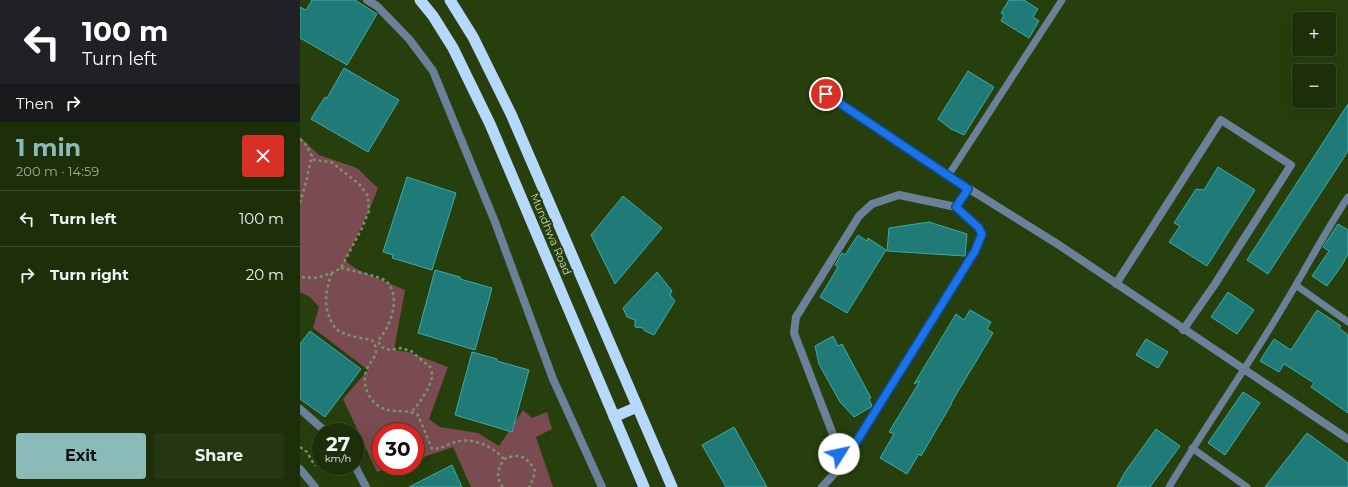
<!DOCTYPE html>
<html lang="en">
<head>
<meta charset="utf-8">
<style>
	:root { --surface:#1c2f09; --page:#253712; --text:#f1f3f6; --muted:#a0a99c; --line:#3a4a2a; --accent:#8bbbb9 }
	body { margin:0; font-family:Montserrat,sans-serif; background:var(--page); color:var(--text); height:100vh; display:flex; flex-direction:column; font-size:15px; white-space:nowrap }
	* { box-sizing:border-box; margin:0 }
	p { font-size:13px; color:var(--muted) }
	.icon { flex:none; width:22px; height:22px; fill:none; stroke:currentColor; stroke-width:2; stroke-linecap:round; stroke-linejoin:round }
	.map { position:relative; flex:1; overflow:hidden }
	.drawer { display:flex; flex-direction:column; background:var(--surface); width:300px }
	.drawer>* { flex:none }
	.banner { background:#202124; color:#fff; overflow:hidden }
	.fabs { position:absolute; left:992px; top:12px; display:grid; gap:8px }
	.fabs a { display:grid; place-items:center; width:44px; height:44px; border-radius:4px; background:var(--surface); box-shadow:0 4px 16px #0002,0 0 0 1px var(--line); font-size:20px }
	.speed { position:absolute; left:12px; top:423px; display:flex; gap:8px; font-size:20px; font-weight:700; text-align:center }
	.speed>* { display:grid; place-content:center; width:52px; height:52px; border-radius:50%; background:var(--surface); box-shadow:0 4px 16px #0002,0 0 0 1px var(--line); line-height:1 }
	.speed small { font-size:10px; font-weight:400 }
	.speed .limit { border:6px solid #d22; background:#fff; color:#111 }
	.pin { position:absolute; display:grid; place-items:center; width:34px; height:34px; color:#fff; margin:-17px; border:2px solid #fff; border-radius:50%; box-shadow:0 1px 4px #0007 }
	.me { position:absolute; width:44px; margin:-22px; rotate:55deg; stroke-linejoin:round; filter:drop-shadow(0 0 3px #0008) }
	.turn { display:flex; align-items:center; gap:14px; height:84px; padding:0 16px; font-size:18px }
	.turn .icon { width:52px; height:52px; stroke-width:2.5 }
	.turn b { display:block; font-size:28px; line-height:34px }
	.then { display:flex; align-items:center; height:38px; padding:0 16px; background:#0003; gap:8px; font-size:15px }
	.round { display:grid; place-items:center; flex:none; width:42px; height:42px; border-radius:4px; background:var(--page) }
	.head { display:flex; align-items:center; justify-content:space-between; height:68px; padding:0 16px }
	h1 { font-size:24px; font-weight:700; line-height:30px; color:var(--accent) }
	.button { display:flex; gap:8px; margin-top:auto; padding:8px 16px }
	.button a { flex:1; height:46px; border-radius:4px; background:var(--accent); color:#111; font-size:16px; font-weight:700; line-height:46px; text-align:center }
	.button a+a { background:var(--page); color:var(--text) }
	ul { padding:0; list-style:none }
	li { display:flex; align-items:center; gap:12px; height:56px; padding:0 16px; border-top:1px solid var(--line) }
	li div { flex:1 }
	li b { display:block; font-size:15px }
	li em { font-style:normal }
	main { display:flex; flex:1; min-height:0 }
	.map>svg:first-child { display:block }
</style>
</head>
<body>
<main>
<section class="drawer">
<div class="banner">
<div class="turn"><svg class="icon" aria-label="left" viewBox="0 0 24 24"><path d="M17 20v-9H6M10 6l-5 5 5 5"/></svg><div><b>100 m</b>Turn left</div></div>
<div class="then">Then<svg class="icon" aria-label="right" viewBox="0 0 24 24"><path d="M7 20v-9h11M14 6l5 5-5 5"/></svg></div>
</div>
<div class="head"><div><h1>1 min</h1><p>200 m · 14:59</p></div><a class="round" style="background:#d93025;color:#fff"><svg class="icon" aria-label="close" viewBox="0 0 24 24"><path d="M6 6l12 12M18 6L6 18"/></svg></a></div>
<ul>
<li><svg class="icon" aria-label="left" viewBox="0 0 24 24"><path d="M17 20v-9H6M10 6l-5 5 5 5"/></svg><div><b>Turn left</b></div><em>100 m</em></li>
<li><svg class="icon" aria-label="right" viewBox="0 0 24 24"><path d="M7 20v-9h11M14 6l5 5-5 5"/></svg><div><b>Turn right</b></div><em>20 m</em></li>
</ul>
<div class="button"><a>Exit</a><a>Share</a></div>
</section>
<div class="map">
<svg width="1048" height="487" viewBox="0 0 1048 487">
	<rect width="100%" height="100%" fill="#263f0c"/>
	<path fill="#7a4b51" d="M0,137L19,155L57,168L78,188L69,211L45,261L60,271L105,290L94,350L108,352L148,367L129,419L140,427L178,433L199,446L223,410L232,418L247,412L252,429L236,437L253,487H171L153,447L115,460V432H81V466H96L77,472L43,399L68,370L13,328L19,307L10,297L0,292Z"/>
	<path fill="#207a77" stroke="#3aadaa" d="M12,0H55L77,14L47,65L0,38V7L6,10Z
		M709,0H724L738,9L733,17L739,21L729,38L701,21L704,15L701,13Z
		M44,68L99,100L68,152L11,119L25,97L27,98Z
		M668,71L694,87L664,135L651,129L638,119Z
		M1048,104V151L968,274L947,260Z
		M918,167L955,190L907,266L869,242L880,226L874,223L896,189L904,190Z
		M107,177L156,193L132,270L92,258L93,255L83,252Z
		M323,196L362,228L315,284L291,235Z
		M629,222L667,234L665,256L587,251L589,228Z
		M1038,224L1048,230V254L1042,265L1027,286L1012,276L1029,251L1023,247Z
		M558,235L567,241L568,238L586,250L547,313L520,297L538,267L535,265L542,253L545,255Z
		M135,270L160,277V279L192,288L175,350L118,333Z
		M357,272L372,291L370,295L375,301L354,335L345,331L343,328L335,327V320L327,317L323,308Z
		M928,292L954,310L937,334L911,317Z
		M670,310L691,322L687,329L693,333L651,403H652L621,456L619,454L607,474L580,458L594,434L589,432L620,381L614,384L656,314L664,320Z
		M1017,310L1041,326L1039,328L1048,335V413L1011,387L1014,383L984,364L979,372L960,361L974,339L991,350Z
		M10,331L61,369L25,417L0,399V344Z
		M533,336L538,346L542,344L571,398L569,399L572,406L571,407L554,417L540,402L519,364L515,346Z
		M846,339L868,352L858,368L836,355Z
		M172,352L197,359V361L229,370L212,432L155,415Z
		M943,392L960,403L925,455L908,443Z
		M434,427L467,487H426L402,445Z
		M856,429L880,446L850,487H817L825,472Z
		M1007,433L1048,463V487H965Z
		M152,465L162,487H109Z"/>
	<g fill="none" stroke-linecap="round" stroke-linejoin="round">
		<path stroke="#7c9268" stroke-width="2.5" stroke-dasharray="3 3" stroke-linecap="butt" d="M0,139L6,145L14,160L31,162L59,184L68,196L69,211L62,228L41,268L32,273L16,278L0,277
			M0,203L7,178L12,155
			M41,268C50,270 79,276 86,281C98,291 94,313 88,325C86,331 81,336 78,341L81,347L90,350L100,348L111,351L130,367C131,369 132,373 132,376C131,386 119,405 111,412
			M32,273C26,289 23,304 31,321C33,323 34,327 36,329C45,336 61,338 72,340C74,344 76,346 76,351C76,357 70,362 68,367C62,377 65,391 72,400C88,418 100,406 118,415L132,449C142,449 149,443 159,441C175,438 193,447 204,459
			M0,447L7,452L15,466
			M203,487C195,477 198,469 204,459C220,453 227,456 235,471L233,479L229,487"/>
		<path stroke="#6b819a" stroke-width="7" d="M648,176L762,0
			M997,286L1048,322
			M892,448L947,487
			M869,487C904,429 943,373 978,315C1002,276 1023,235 1048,197"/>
		<path stroke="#6b819a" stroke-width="8" d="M67,0L77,6L109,39L133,71L195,222L253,379L302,487
			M525,94L663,185L759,245L1048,439
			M816,284L921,120L991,165L915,284L883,330
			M0,409L26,432
			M539,454L555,444L675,251L682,234L678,227L656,207L668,189
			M55,466L66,487
			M0,469L15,487
			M522,487L535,473L539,454L534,437L494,333L496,317L559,216L572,204L599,195L656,207"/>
		<path stroke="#b7d8fd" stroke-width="11" d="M120,0L133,16L153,48L190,124L344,487
			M150,0L173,37L211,114L372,487
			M314,417L337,407"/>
	</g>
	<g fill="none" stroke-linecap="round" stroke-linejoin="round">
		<g stroke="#114b97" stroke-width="10">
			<path id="route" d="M526,94L668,189L656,207L678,227L682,234L675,251L555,444L539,454"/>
		</g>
		<use href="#route" stroke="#1a73e8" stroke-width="7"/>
	</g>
	<g text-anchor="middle" stroke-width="4" stroke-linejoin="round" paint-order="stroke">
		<g font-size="11" fill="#c8dcba" stroke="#263f0c">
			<text transform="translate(251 234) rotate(67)" y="4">Mundhwa Road</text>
		</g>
	</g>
</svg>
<div class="fabs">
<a>+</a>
<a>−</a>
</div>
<div class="speed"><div>27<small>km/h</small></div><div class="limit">30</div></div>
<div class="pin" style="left:526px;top:94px;background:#d93025"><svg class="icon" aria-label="arrive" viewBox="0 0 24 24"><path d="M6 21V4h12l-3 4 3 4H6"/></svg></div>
<svg class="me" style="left:539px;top:454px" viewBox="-20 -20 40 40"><circle r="19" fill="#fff"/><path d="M0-13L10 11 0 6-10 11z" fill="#1a73e8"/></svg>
</div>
</main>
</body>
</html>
